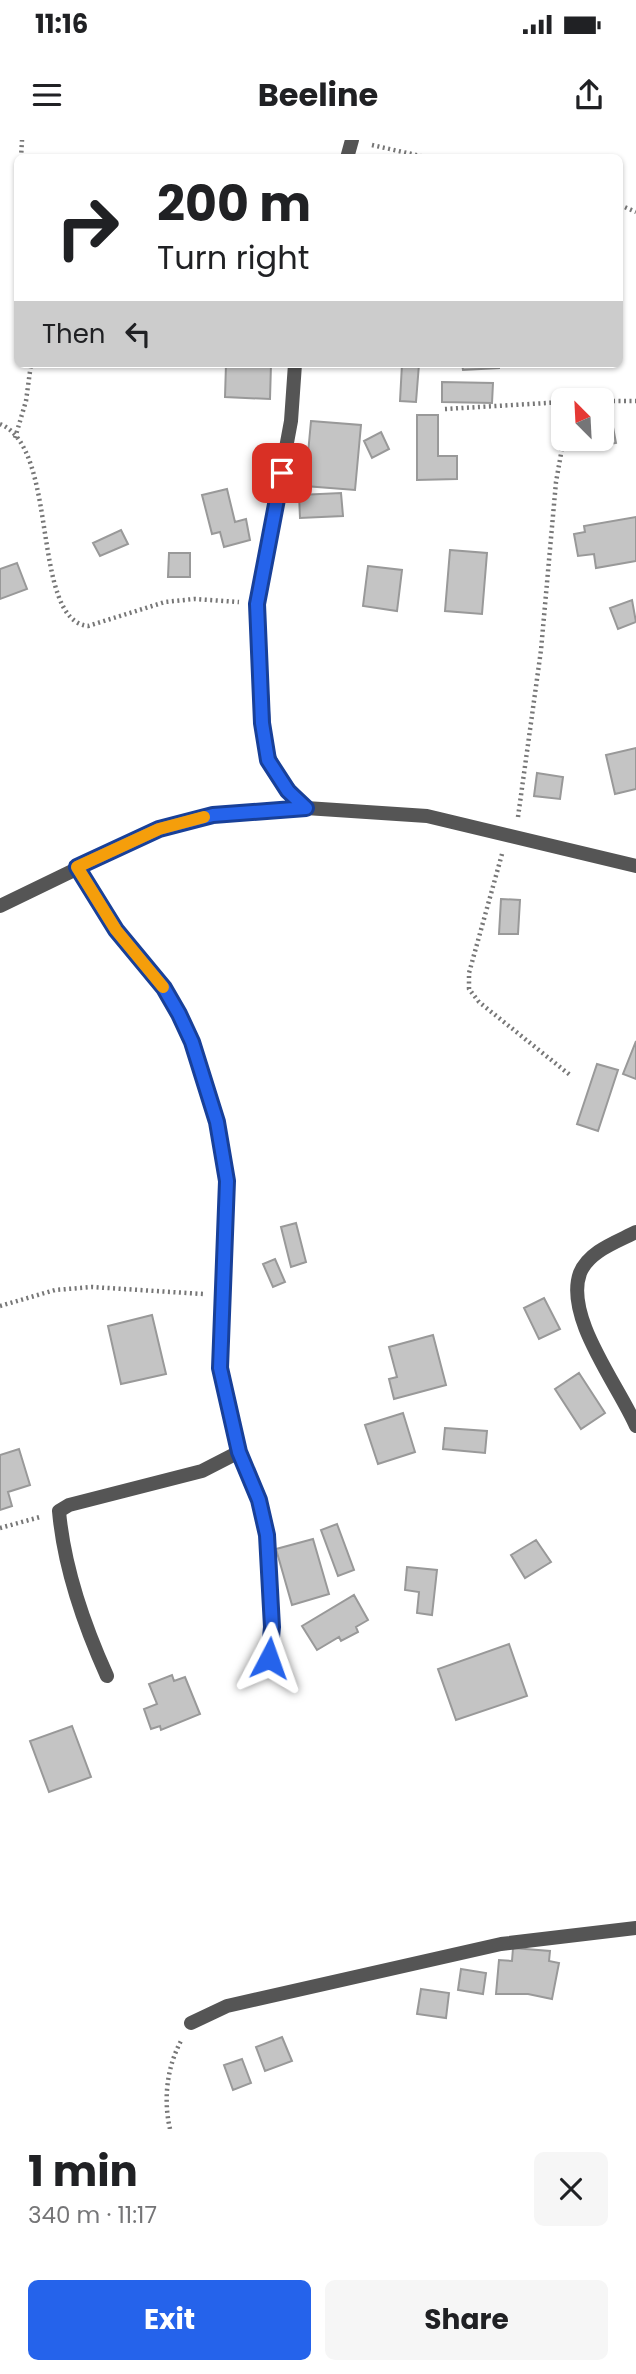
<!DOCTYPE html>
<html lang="en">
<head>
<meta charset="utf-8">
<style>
	:root { --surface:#fff; --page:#f6f6f6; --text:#202124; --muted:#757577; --accent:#2563eb }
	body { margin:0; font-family:Poppins,sans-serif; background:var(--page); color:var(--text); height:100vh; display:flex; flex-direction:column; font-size:26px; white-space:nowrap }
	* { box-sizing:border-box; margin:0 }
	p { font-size:23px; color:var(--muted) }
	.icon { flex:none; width:38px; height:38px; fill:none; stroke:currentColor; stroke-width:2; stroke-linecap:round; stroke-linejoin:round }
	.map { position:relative; height:1989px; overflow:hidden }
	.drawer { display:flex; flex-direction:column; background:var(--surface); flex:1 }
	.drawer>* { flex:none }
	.banner { position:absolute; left:14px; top:14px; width:609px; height:214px; border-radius:10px; box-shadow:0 2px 5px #0004; background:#fff; color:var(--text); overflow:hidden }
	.needle { width:46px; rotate:336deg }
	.buttons { position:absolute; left:551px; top:248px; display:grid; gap:14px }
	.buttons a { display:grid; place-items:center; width:63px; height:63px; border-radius:10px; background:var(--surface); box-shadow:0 2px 5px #0004; font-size:35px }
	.pin { position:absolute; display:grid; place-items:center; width:60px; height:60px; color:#fff; margin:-30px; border-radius:14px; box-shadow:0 4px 10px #0006 }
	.me { position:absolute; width:77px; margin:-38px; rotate:4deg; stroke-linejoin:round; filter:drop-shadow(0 0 5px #0008) }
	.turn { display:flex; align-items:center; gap:24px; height:147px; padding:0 28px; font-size:32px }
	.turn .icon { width:91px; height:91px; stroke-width:2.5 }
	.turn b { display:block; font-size:49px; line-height:60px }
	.then { display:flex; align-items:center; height:66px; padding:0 28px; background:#0003; gap:14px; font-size:26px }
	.round { display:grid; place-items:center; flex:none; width:74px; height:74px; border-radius:10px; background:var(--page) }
	.head { display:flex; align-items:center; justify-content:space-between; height:119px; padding:0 28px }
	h1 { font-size:42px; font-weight:700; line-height:52px }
	.cta { display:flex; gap:14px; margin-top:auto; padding:14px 28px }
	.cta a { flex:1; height:80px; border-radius:10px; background:var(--accent); color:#fff; font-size:28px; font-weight:700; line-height:80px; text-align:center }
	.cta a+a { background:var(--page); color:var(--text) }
	.status { display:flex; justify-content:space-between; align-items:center; height:49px; padding:0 35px; background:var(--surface); direction:ltr }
	.status svg { height:19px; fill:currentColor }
	header { display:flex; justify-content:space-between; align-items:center; height:91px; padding:0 28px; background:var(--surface); font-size:32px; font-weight:700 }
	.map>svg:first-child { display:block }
</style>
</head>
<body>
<div class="status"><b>11:16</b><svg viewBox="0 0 49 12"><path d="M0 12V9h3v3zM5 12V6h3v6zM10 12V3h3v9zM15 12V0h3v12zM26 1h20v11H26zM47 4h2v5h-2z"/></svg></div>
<header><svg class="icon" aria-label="menu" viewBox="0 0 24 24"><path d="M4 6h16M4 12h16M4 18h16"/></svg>Beeline<svg class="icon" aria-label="share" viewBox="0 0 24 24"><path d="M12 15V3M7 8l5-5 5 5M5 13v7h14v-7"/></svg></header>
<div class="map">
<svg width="636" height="1989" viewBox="0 0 636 1989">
	<rect width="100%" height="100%" fill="#fff"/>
	<path fill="#c4c4c4" stroke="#999" stroke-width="2" d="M226,224H271L270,259L225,257Z
		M402,224H419L416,262L400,261Z
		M462,224H499V228L463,230Z
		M442,242L493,243L492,263L442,262Z
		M417,275H438V316H457V339L417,340Z
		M311,281L361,285L355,350L305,346Z
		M612,282L616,303L592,307L591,299H602V284Z
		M381,292L389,309L372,318L364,301Z
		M227,349L235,382L246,379L250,400L224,407L220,392L212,394L202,355Z
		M341,353L343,376L300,378L299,355Z
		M636,377V421L596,428L594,414L578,416L574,394L585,392L584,386Z
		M121,390L128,404L100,416L93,403Z
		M450,410L487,413L482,474L445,471Z
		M169,413H190V437H168Z
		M17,423L27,449L0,459V429Z
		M368,426L402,430L397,471L363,466Z
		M632,460L636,482L618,489L610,468Z
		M636,608V649L615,654L606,615Z
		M537,633L563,637L560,659L534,656Z
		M501,759L520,760L518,794H499Z
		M636,901V939L623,934Z
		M597,924L618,930L598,991L577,984Z
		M296,1083L306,1122L291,1127L281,1087Z
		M275,1119L285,1142L273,1147L263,1124Z
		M544,1158L560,1189L539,1199L524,1168Z
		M152,1175L166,1234L121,1244L108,1186Z
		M433,1195L446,1245L394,1259L389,1239L397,1237L389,1207Z
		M579,1233L605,1273L581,1289L555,1249Z
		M403,1273L415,1312L378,1324L365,1285Z
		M445,1288L487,1291L485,1313L443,1309Z
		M19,1309L30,1345L8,1352L12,1366L0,1370V1315Z
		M337,1384L354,1430L338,1436L321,1390Z
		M313,1399L329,1454L292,1465L276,1409Z
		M536,1400L551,1422L525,1438L511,1415Z
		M407,1427L437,1430L432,1475L417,1473L419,1452L405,1450Z
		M354,1455L368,1480L356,1487L358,1492L341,1501L339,1497L317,1510L302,1486Z
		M509,1504L527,1556L456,1580L438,1529Z
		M172,1535L174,1541L185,1537L200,1574L161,1590L160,1586L151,1589L144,1569L157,1564L149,1544Z
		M72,1586L91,1637L49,1652L30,1601Z
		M513,1808L550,1811L549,1821L559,1823L552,1859L528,1854H496L499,1820L512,1821Z
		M461,1829L486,1833L483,1854L458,1850Z
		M421,1849L449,1853L446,1878L417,1874Z
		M282,1897L292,1921L265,1931L256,1907Z
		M242,1919L251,1943L233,1950L224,1925Z"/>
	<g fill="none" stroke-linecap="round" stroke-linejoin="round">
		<path stroke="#777" stroke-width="4.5" stroke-dasharray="2 3.5" stroke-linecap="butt" d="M372,5L429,18
			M21,18L22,0
			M620,65L636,72
			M18,68V93
			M602,261H636
			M445,269L564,262
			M0,284C60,308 30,480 88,486L165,462L194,459L239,462
			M15,298L26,261L31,224
			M518,677L541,510L556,342L564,297
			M502,714L469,833V849L479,862L570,935
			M0,1166L55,1150L92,1147L203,1154
			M0,1388L40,1377
			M170,1989C163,1959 167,1926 182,1899"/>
		<path stroke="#555" stroke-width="14" d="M347,18L352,0
			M295,224L291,281L257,464L265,607L277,636L306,668
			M77,727L116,790L164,848L179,874L192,902L217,982L227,1041L220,1228L239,1312L259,1360L267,1395L272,1487L269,1518
			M0,766L159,689L213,675L306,668L427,676L636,726
			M636,1092C617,1102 589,1111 580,1133C564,1177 619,1246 636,1286
			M107,1536C84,1485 64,1428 59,1371L69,1365L202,1331L239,1312
			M191,1883L227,1866L501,1804L636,1788"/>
	</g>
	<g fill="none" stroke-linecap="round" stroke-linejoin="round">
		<g stroke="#184099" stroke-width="18">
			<path id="route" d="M269,1518L272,1487L267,1395L259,1360L239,1312L220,1228L227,1041L217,982L192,902L179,874L164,848L116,790L77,727L159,689L213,675L306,668L288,651L268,620L262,583L257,464L282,333"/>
		</g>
		<use href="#route" stroke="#2563eb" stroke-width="12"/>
		<path stroke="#f59e0b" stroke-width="12" d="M163,847L116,790L77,727L159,689L204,677"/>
	</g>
</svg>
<div class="buttons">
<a><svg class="needle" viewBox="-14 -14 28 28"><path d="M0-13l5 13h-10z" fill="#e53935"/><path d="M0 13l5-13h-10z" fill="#757577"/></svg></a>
</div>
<div class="pin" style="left:282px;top:333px;background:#d93025"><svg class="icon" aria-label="arrive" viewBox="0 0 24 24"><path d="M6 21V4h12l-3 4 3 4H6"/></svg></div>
<svg class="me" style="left:269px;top:1518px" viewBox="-20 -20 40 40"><path d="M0-17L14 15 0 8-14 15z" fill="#2563eb" stroke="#fff" stroke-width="4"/></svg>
<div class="banner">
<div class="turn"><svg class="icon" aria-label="right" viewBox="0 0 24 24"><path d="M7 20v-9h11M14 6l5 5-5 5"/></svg><div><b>200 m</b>Turn right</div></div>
<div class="then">Then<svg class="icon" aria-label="left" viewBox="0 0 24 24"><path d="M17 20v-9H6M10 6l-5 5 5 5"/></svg></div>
</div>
</div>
<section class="drawer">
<div class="head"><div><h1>1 min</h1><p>340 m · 11:17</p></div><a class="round"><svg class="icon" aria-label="close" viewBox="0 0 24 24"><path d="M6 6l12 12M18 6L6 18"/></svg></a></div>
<div class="cta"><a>Exit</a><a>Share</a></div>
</section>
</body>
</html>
